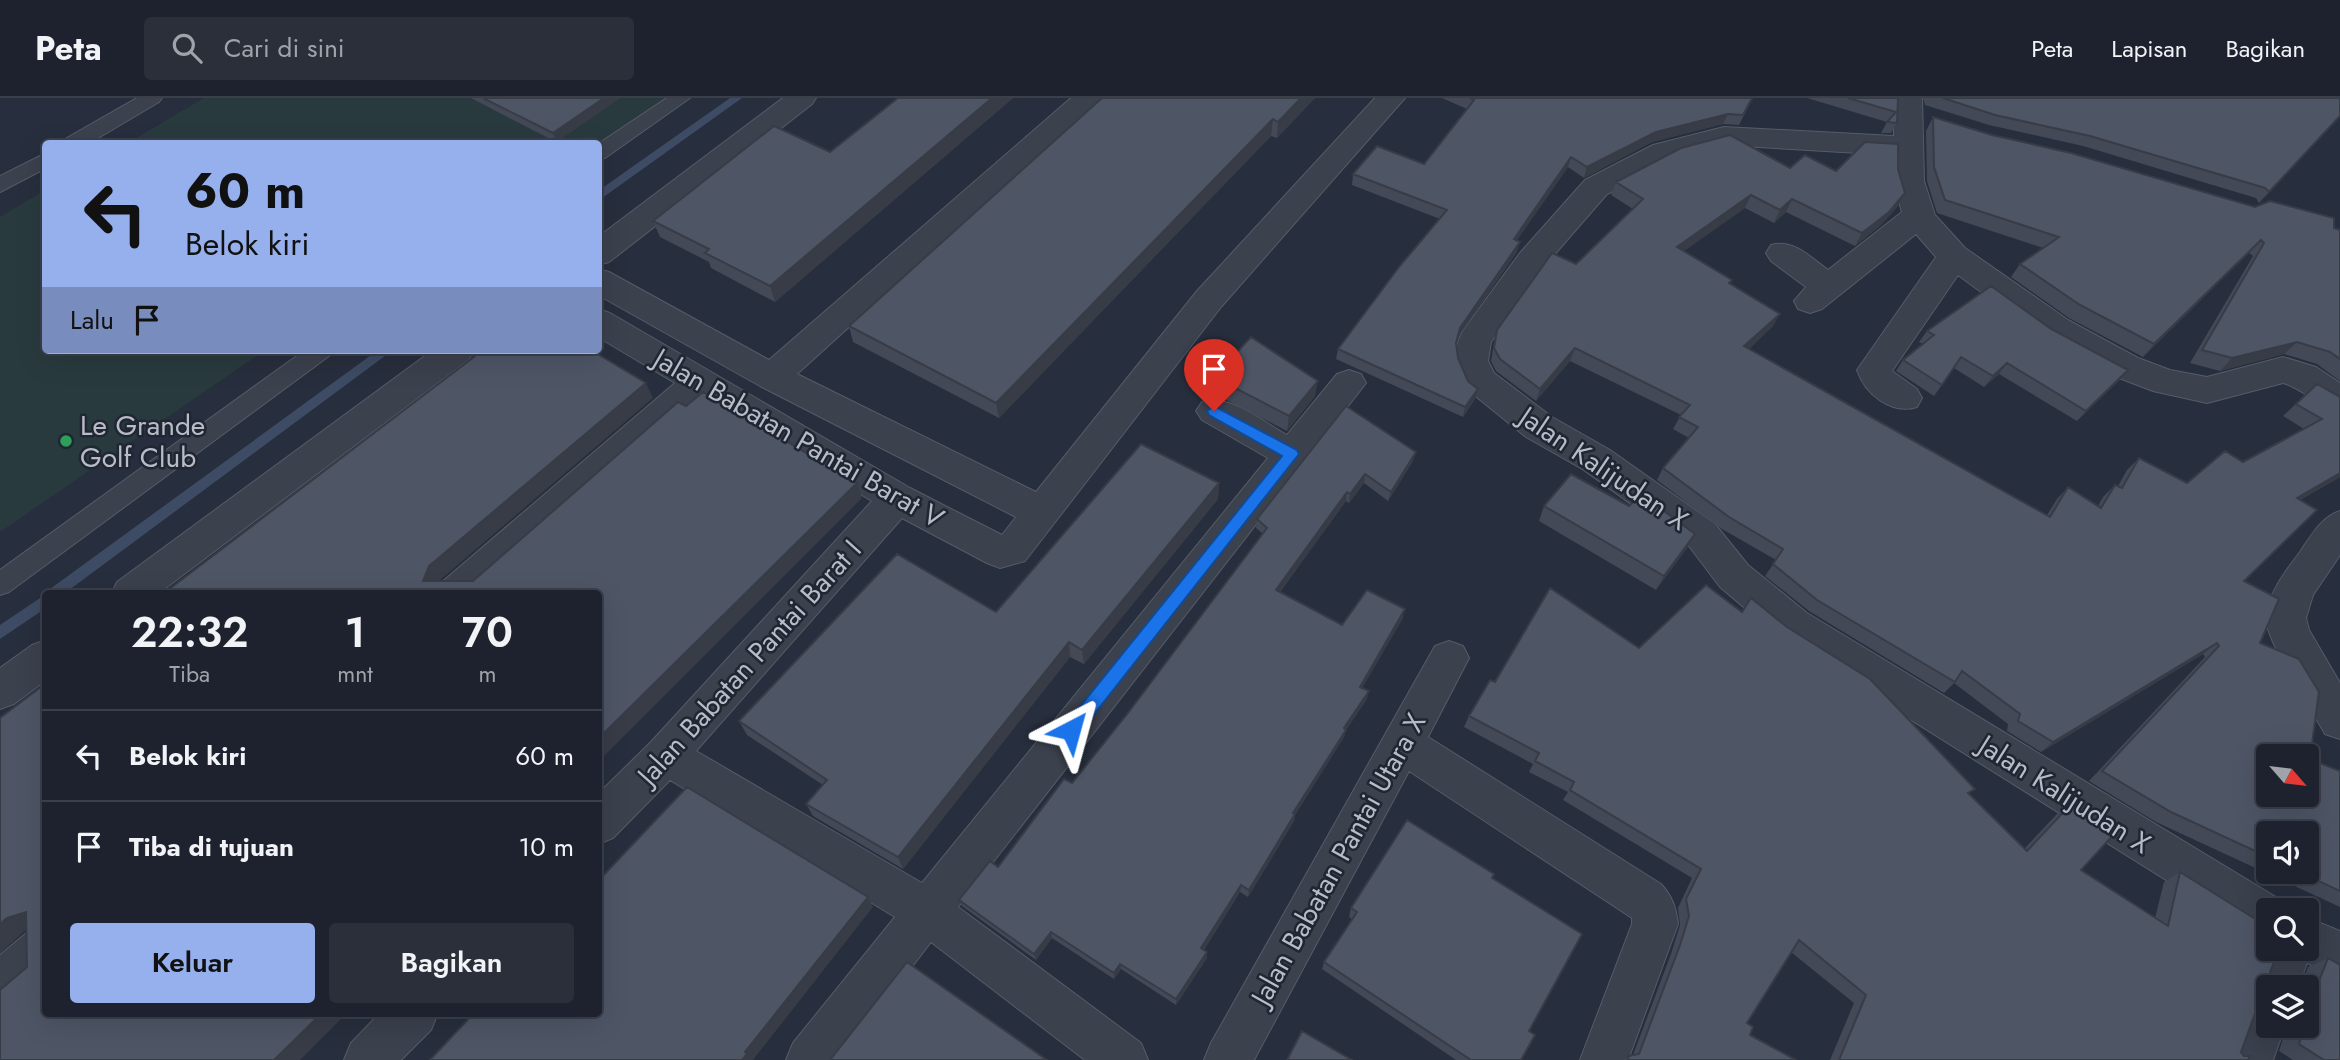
<!DOCTYPE html>
<html lang="id">
<head>
<meta charset="utf-8">
<style>
	:root { --surface:#1d222e; --page:#2a2f3a; --text:#f1f3f6; --muted:#a0a4aa; --line:#3b3f4a; --accent:#96b0ee }
	body { margin:0; font-family:Jost,sans-serif; background:var(--page); color:var(--text); height:100vh; display:flex; flex-direction:column; font-size:26px; white-space:nowrap }
	* { box-sizing:border-box; margin:0 }
	p { font-size:23px; color:var(--muted) }
	.icon { flex:none; width:38px; height:38px; fill:none; stroke:currentColor; stroke-width:2; stroke-linecap:round; stroke-linejoin:round }
	.map { position:relative; flex:1; overflow:hidden }
	.sheet { position:absolute; left:42px; top:492px; width:560px; height:427px; display:flex; flex-direction:column; background:var(--surface); border-radius:7px; box-shadow:0 7px 28px #0002,0 0 0 2px var(--line) }
	.sheet>* { flex:none }
	.hud { position:absolute; left:42px; top:42px; width:560px; height:214px; border-radius:7px; box-shadow:0 7px 28px #0002,0 0 0 2px var(--line); background:#96b0ee; color:#111; overflow:hidden }
	.needle { width:46px; rotate:118deg }
	.fabs { position:absolute; left:2256px; top:646px; display:grid; gap:14px }
	.fabs a { display:grid; place-items:center; width:63px; height:63px; border-radius:7px; background:var(--surface); box-shadow:0 7px 28px #0002,0 0 0 2px var(--line); font-size:35px }
	.pin { position:absolute; display:grid; place-items:center; width:60px; height:60px; color:#fff; margin:-72px -30px; border-radius:50% 50% 50% 0; rotate:-45deg; box-shadow:0 0 7px #0007 }
	.pin .icon { rotate:45deg }
	.me { position:absolute; width:77px; margin:-38px; rotate:39deg; stroke-linejoin:round; filter:drop-shadow(0 0 5px #0008) }
	.turn { display:flex; align-items:center; gap:24px; height:147px; padding:0 28px; font-size:32px }
	.turn .icon { width:91px; height:91px; stroke-width:2.5 }
	.turn b { display:block; font-size:49px; line-height:60px }
	.then { display:flex; align-items:center; height:66px; padding:0 28px; background:#0003; gap:14px; font-size:26px }
	.eta { display:flex; justify-content:space-evenly; align-items:center; height:119px; text-align:center }
	.eta b { font-size:42px; font-weight:600; line-height:49px }
	.action { display:flex; gap:14px; margin-top:auto; padding:14px 28px }
	.action a { flex:1; height:80px; border-radius:7px; background:var(--accent); color:#111; font-size:28px; font-weight:600; line-height:80px; text-align:center }
	.action a+a { background:var(--page); color:var(--text) }
	ul { padding:0; list-style:none }
	li { display:flex; align-items:center; gap:21px; height:91px; padding:0 28px; border-top:2px solid var(--line) }
	li div { flex:1 }
	li b { display:block; font-size:26px }
	li em { font-style:normal }
	header { display:flex; align-items:center; gap:42px; box-sizing:border-box; height:98px; padding:0 35px; background:var(--surface); border-bottom:2px solid var(--line) }
	header strong { font-size:33px }
	nav { display:flex; gap:38px; margin-inline-start:auto; font-size:24px }
	.search { width:490px; height:63px; background:var(--page); display:flex; align-items:center; gap:18px; box-sizing:border-box; padding:0 24px; border-radius:7px; color:var(--muted); font-size:26px }
	.map>svg:first-child { display:block }
</style>
</head>
<body>
<header>
<strong>Peta</strong>
<div class="search"><svg class="icon" aria-label="search" viewBox="0 0 24 24"><circle cx="10" cy="10" r="6"/><path d="M15 15l6 6"/></svg>Cari di sini</div>
<nav><a>Peta</a><a>Lapisan</a><a>Bagikan</a></nav>
</header>
<div class="map">
<svg width="2340" height="962" viewBox="0 0 2340 962">
	<rect width="100%" height="100%" fill="#272e3d"/>
	<path fill="#293a3e" d="M204,0H666L599,46H126Z
		M45,92L46,252H265L0,434V119Z"/>
	<g fill="none" stroke-linecap="round" stroke-linejoin="round">
		<path fill="#3e4b64" fill-rule="evenodd" d="M730,0H742L598,103V93Z
			M378,252H393L65,495H48L50,491Z
			M46,496V510L0,541V527Z"/>
		<g stroke="#565c68" stroke-width="2">
			<path id="lane" d="M137,0H162L159,4L88,46H62L65,41Z
				M667,0H690L605,60L598,61V46Z
				M46,55V70L0,94V78Z
				M305,252H333L329,258L9,494L0,497V472Z"/>
		</g>
		<g stroke="#565c68" stroke-width="2">
			<path id="street" d="M783,0H816L812,6L609,164L598,167V139Z
				M1071,0H1102L797,276L1036,394L1197,193L1375,0H1405L1221,209L1025,463L1000,470L987,465L902,420L696,653L922,785L1268,360L1202,322L1196,313L1202,304C1229,295 1263,324 1287,337L1337,276L1349,272L1361,276L1366,285L958,809L1141,945L1148,962H1085L931,844L840,962H786L793,945L895,819L670,682L613,740L598,746V696L651,644L872,403L702,301L482,495H437L442,484L675,285L598,239V211L610,215L910,390L1002,437L1016,419L760,288L598,197V171L609,174L769,262Z
				M1894,0H1922L1924,83L1935,117L1965,150L2068,222L2138,260L2170,272L2207,279L2283,259L2316,269L2340,285V315C2319,309 2304,291 2283,285L2207,305L2153,293L2114,278L2044,240L1958,177L1892,273L1917,291L1922,300L1917,309C1891,317 1865,296 1857,272L1936,159L1916,136L1822,211L1810,215L1798,211L1794,203L1806,189L1771,163L1766,155L1771,147C1794,141 1810,159 1828,172L1902,114L1893,83V57L1724,47L1675,61L1607,96L1542,171L1491,244L1488,263L1494,275L1552,319L1610,352L1715,426L1748,467L1807,515L2284,804L2287,812H2268V842L2252,836L1779,539L1720,489L1689,448L1584,372L1526,339L1468,292C1456,271 1451,255 1463,233L1520,155L1585,82L1653,47L1724,29L1894,38Z
				M433,252H474L469,261L159,495H112L117,484Z
				M2340,413V457L2313,497L2306,520L2309,532L2340,585V641L2325,636C2312,612 2267,545 2266,521C2266,498 2287,471 2300,454C2311,438 2321,419 2340,413Z
				M46,542V582L14,606L0,611V570L32,547Z
				M1449,543L1463,548L1469,560L1428,639L1661,786C1672,798 1676,809 1678,826L1628,962H1580L1632,826V820L1409,673L1254,962H1204L1211,945L1435,548Z
				M2306,819L2340,833V880L2307,865L2298,889H2268V928H2285L2273,962H2225L2268,845V850H2306Z
				M46,826V878L16,903L0,910V857L30,832Z
				M380,915H438L431,932L401,962H344L351,945Z"/>
		</g>
		<use href="#lane" fill="#3b414d" fill-rule="evenodd"/>
		<use href="#street" fill="#3b414d" fill-rule="evenodd"/>
	</g>
	<path fill="#434957" fill-rule="evenodd" d="M471,0H620L556,44Z
		M1013,0L775,204L711,170L709,164L660,139L653,123L830,54Z
		M1102,0H1315L1277,40L1271,38L999,320L853,244L849,228Z
		M1442,0H1753L1739,27L1723,26L1652,44L1584,80L1568,69L1517,142V154L1458,239L1456,245L1458,260L1475,301L1463,319L1336,261L1338,251L1440,121L1352,87L1353,76L1424,66L1467,11Z
		M1807,0H1898L1897,25L1891,35H1881L1887,24Z
		M1923,0H2340V18L2259,105L2256,100L2083,48L1989,27L1925,7Z
		M1933,19L1992,37L2255,109L2340,132V283L2317,266L2284,256L2220,273L2190,265L2253,158L2249,155L2143,259L2069,220L2011,179L2020,166L2043,150L1937,115L1927,83L1926,33Z
		M1790,70L1898,108L1881,127L1855,148L1786,114L1774,125L1745,110L1684,153L1730,186L1773,228L1749,251L2047,417L2057,401L2068,389L2098,408L2103,399L2115,387L2118,388L2127,372L2139,360L2187,385L2243,364L2304,331L2283,318L2317,286L2340,299V379L2300,402L2244,483L2260,545L2310,661L2340,673V809L2156,724L2089,683L2205,559L2203,556L2041,654L2007,633L2008,626L1954,585L1944,595L1809,513L1765,478L1776,462L1722,431L1657,382L1663,370L1689,340L1673,331L1681,317L1570,263L1536,303L1496,273L1491,263L1494,245L1497,232L1576,166L1633,111L1611,97L1616,84ZM2268,735L2306,774H2268Z
		M2051,231L2128,272L2077,323L1999,276L1984,289L1954,270L1934,298L1896,273L1903,262L1923,246L1919,244L1927,233Z
		M1214,279L1315,298L1287,333L1213,295Z
		M1346,308L1413,363L1388,403L1364,385L1349,405L1346,403L1280,494L1342,527L1403,520L1362,590L1367,601L1346,632L1344,639L1295,717L1294,723L1248,799L1240,794L1204,852L1207,854V860L1176,907L1121,871L1114,881L1052,840L1036,862L962,808L959,802L998,769L1072,685L1128,615L1263,436L1256,430L1257,421Z
		M1219,385L1218,401L1084,566L1070,559L903,771L813,718L806,706L823,687L747,637L739,623L996,514Z
		M1544,408H1629L1695,436L1687,450L1656,492L1539,423Z
		M1639,550L1969,696L2024,751L2057,716L2071,706L2081,772L2155,820L2164,784L2180,774L2241,954L2248,962H1830L1854,905L1791,854L1747,925L1750,937L1796,962H1624L1629,958L1633,957L1671,856L1680,827L1678,810L1692,780L1563,702L1568,694L1529,674L1533,666L1464,629L1469,618L1495,584Z
		M1492,780L1529,933L1521,962H1456L1322,871L1324,864L1352,821L1349,819L1351,810Z
		M2328,860L2340,962H2293L2279,953L2287,928H2306V889H2277L2290,884L2303,883L2308,869Z"/>
	<path fill="#373c47" d="M604,0H620L556,44L553,35Z
		M992,0H1013L775,204L770,188Z
		M1301,0H1315L1277,40L1278,24Z
		M1728,16L1723,26L1652,44L1584,80L1587,69L1656,34Z
		M1273,21L1271,38L999,320L996,305Z
		M1571,59L1568,69L1511,151L1514,141Z
		M1905,95L1898,108L1881,127L1855,148L1862,135Z
		M1751,97L1745,110L1671,162L1677,149Z
		M1792,101L1786,114L1774,125L1780,112Z
		M2261,142L2249,155L2143,259L2154,246Z
		M1520,144L1517,154L1457,240L1460,230Z
		M1780,216L1773,228L1738,261L1744,248Z
		M2297,244L2284,256L2220,273L2232,260Z
		M1575,250L1570,263L1536,303L1540,291Z
		M2007,265L1999,276L1984,289L1993,278Z
		M2128,272L2119,283L2077,323L2086,313Z
		M1318,283L1315,298L1287,333L1289,318Z
		M646,285L653,300L440,482L436,495L423,483L429,468Z
		M1478,291L1475,301L1463,319L1465,309Z
		M1416,354L1413,363L1388,403L1391,394Z
		M2340,375V379L2283,411L2297,400Z
		M1365,376L1364,385L1349,405L1350,396Z
		M857,385L862,400L598,664V641Z
		M1219,385L1218,401L1084,566L1082,552Z
		M1347,394L1346,403L1275,500L1276,492Z
		M1695,436L1687,450L1656,492L1664,478Z
		M1405,511L1403,520L1358,597L1360,589Z
		M1069,544L1070,559L903,771L898,759Z
		M2217,545L2203,556L2041,654L2053,644Z
		M1369,593L1367,601L1346,632L1344,639L1295,717L1294,723L1248,799L1249,792L1293,715L1344,630Z
		M1241,787L1240,794L1201,856V850Z
		M868,799L873,809L753,962H742L745,954Z
		M26,814L28,830L0,855V826L7,820Z
		M1051,834L1052,840L1036,862L1034,856Z
		M1207,854V860L1176,907V901Z
		M1120,866L1121,871L1114,881V875Z
		M322,915H347L300,962H274Z"/>
	<path fill="#4e5565" stroke="#373c47" stroke-width="2" fill-rule="evenodd" d="M483,0H604L553,35Z
		M898,0H992L770,188L705,155L709,151L653,123L774,28L830,54Z
		M1102,0H1301L1278,24L1273,21L996,305L849,228Z
		M1470,0H1752L1743,17L1728,16L1656,34L1587,69L1571,59L1514,141L1520,144L1460,230L1456,245L1458,260L1468,283L1478,291L1465,309L1338,251L1399,169L1447,112L1353,76L1377,48L1424,66L1474,2Z
		M1848,0H1898L1897,25L1887,24L1896,14Z
		M1943,0H2340V18L2269,94L2265,90L2090,38L1995,17Z
		M1933,19L1992,37L2071,55L2255,109L2270,103L2334,120V130L2340,132V261L2330,254L2297,244L2232,260L2202,252L2264,145L2261,142L2154,246L2080,207L2020,166L2059,139L1945,102L1934,69Z
		M1730,37L1790,70L1805,57L1836,73L1865,44L1898,46V71L1905,95L1889,114L1862,135L1792,101L1780,112L1751,97L1677,149L1732,182L1729,185L1780,216L1744,248L2050,419L2068,389L2101,410L2115,387L2122,390L2139,360L2187,385L2225,353L2243,364L2322,321L2296,306L2317,286L2340,299V375L2297,400L2317,412L2244,483L2279,501L2260,545L2299,561L2319,594L2310,661L2340,673V793L2299,774H2306V735H2268V759L2171,714L2102,673L2219,548L2217,545L2053,644L2018,623L2020,616L1962,573L1955,584L1817,502L1773,466L1783,451L1729,419L1663,370L1698,329L1679,319L1690,307L1575,250L1540,291L1500,261L1494,250L1497,232L1552,155L1576,166L1643,101L1616,84L1681,50ZM2268,658H2306V696H2268Z
		M1991,188L2051,231L2128,272L2086,313L2007,265L1993,278L1961,259L1942,287L1903,262L1934,237L1927,233Z
		M1251,239L1318,283L1289,318L1214,279Z
		M483,252H591L646,285L429,468L423,483H473L678,304L686,308L703,294L857,385L598,641V495H164Z
		M1346,308L1416,354L1391,394L1365,376L1350,396L1347,394L1276,492L1342,527L1367,492L1405,511L1360,589L1369,593L1344,630L1346,632L1293,715L1295,716L1249,792L1241,787L1201,850L1207,854L1176,901L1120,866L1114,875L1051,834L1034,856L959,802L990,763L998,769L1064,681L1072,685L1128,615L1267,430L1257,421Z
		M1141,346L1219,385L1082,552L1069,544L898,759L806,706L827,682L739,623L897,456L996,514Z
		M1571,376L1629,408L1641,396L1695,436L1664,478L1544,408Z
		M1706,487L1742,514L1751,500L1787,529L1870,581L1975,691L1968,695L2027,753L2071,706L2116,734L2081,772L2168,828L2180,774L2268,829V850H2279L2241,954L2244,958H2250L2248,962H1839L1866,897L1799,842L1747,925L1753,929L1750,937L1796,962H1627L1629,958L1639,956L1680,847L1689,818L1686,801L1701,771L1570,692L1574,684L1535,663L1539,655L1469,618L1490,582L1495,584L1550,490L1639,550Z
		M46,585V915H322L274,962H0V892L27,869L26,814L7,820L0,826V620Z
		M687,689L868,799L745,954L747,956L742,962H430L474,915H598V783Z
		M1407,722L1494,776L1492,780L1582,836L1529,933L1535,937L1521,962H1471L1324,864L1357,814L1351,810Z
		M2328,860L2340,867V962H2324L2299,946L2304,928H2306V889H2290V884L2319,883Z
		M907,864L1047,962H830Z
		M1302,933L1352,962H1287Z"/>
	<path fill="#1a73e8" stroke="#114b97" stroke-width="2" d="M1214,308L1297,352L1299,356L1077,638L1071,640L1065,638L1062,632L1065,627L1282,358L1209,317L1207,313Z"/>
	<circle fill="#2e9e5b" stroke="#202632" stroke-width="2.5" cx="66" cy="343" r="7"/>
	<g text-anchor="middle" stroke-width="5" stroke-linejoin="round" paint-order="stroke">
		<g font-size="28" fill="#b7bcc8" stroke="#202632" text-anchor="start">
			<text x="80" y="337">Le Grande<tspan x="80" dy="32">Golf Club</tspan></text>
		</g>
		<g font-size="28" fill="#b7bcc8" stroke="#202632">
			<text transform="translate(799 340) rotate(30)" y="10">Jalan Babatan Pantai Barat V</text>
			<text transform="translate(1604 370) rotate(34)" y="10">Jalan Kalijudan X</text>
			<text transform="translate(749 564) rotate(-48)" y="10">Jalan Babatan Pantai Barat I</text>
			<text transform="translate(2065 696) rotate(32)" y="10">Jalan Kalijudan X</text>
			<text transform="translate(1338 761) rotate(-61)" y="10">Jalan Babatan Pantai Utara X</text>
		</g>
	</g>
</svg>
<div class="fabs">
<a><svg class="needle" viewBox="-14 -14 28 28"><path d="M0-13l5 13h-10z" fill="#e53935"/><path d="M0 13l5-13h-10z" fill="#a0a4aa"/></svg></a>
<a><svg class="icon" aria-label="sound" viewBox="0 0 24 24"><path d="M4 9h4l5-4v14l-5-4H4zM17 9q2 3 0 6"/></svg></a>
<a><svg class="icon" aria-label="search" viewBox="0 0 24 24"><circle cx="10" cy="10" r="6"/><path d="M15 15l6 6"/></svg></a>
<a><svg class="icon" aria-label="layers" viewBox="0 0 24 24"><path d="M12 4l9 5-9 5-9-5zM3 14l9 5 9-5"/></svg></a>
</div>
<div class="pin" style="left:1214px;top:313px;background:#d93025"><svg class="icon" aria-label="arrive" viewBox="0 0 24 24"><path d="M6 21V4h12l-3 4 3 4H6"/></svg></div>
<svg class="me" style="left:1071px;top:632px" viewBox="-20 -20 40 40"><path d="M0-17L14 15 0 8-14 15z" fill="#1a73e8" stroke="#fff" stroke-width="4"/></svg>
<div class="hud">
<div class="turn"><svg class="icon" aria-label="left" viewBox="0 0 24 24"><path d="M17 20v-9H6M10 6l-5 5 5 5"/></svg><div><b>60 m</b>Belok kiri</div></div>
<div class="then">Lalu<svg class="icon" aria-label="arrive" viewBox="0 0 24 24"><path d="M6 21V4h12l-3 4 3 4H6"/></svg></div>
</div>
<section class="sheet">
<div class="eta">
<div><b>22:32</b><p>Tiba</p></div>
<div><b>1</b><p>mnt</p></div>
<div><b>70</b><p>m</p></div>
</div>
<ul>
<li><svg class="icon" aria-label="left" viewBox="0 0 24 24"><path d="M17 20v-9H6M10 6l-5 5 5 5"/></svg><div><b>Belok kiri</b></div><em>60 m</em></li>
<li><svg class="icon" aria-label="arrive" viewBox="0 0 24 24"><path d="M6 21V4h12l-3 4 3 4H6"/></svg><div><b>Tiba di tujuan</b></div><em>10 m</em></li>
</ul>
<div class="action"><a>Keluar</a><a>Bagikan</a></div>
</section>
</div>
</body>
</html>
